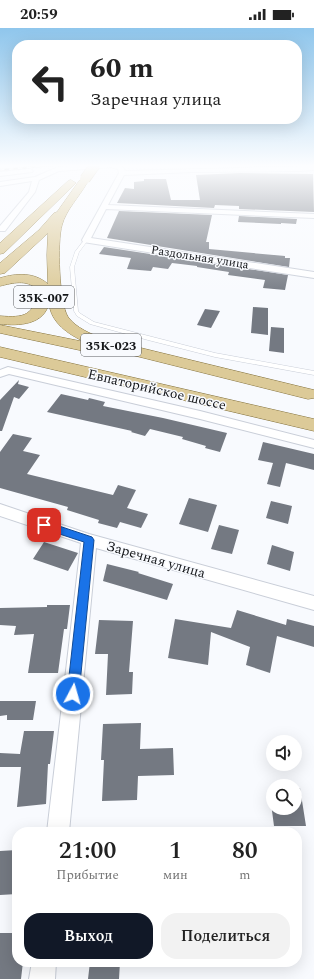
<!DOCTYPE html>
<html lang="ru">
<head>
<meta charset="utf-8">
<style>
	:root { --surface:#fff; --page:#f2f2f2; --text:#222; --muted:#767676; --accent:#111827 }
	body { margin:0; font-family:Spectral,serif; background:var(--page); color:var(--text); height:100vh; display:flex; flex-direction:column; font-size:15px; white-space:nowrap }
	* { box-sizing:border-box; margin:0 }
	p { font-size:13px; color:var(--muted) }
	.icon { flex:none; width:22px; height:22px; fill:none; stroke:currentColor; stroke-width:2; stroke-linecap:round; stroke-linejoin:round }
	.map { position:relative; flex:1; overflow:hidden }
	.drawer { position:absolute; left:12px; top:799px; width:290px; height:140px; display:flex; flex-direction:column; background:var(--surface); border-radius:16px; box-shadow:0 4px 16px #0002 }
	.drawer>* { flex:none }
	.banner { position:absolute; left:12px; top:12px; width:290px; height:84px; border-radius:16px; box-shadow:0 4px 16px #0002; background:#fff; color:var(--text); overflow:hidden }
	.controls { position:absolute; left:266px; top:707px; display:grid; gap:8px }
	.controls a { display:grid; place-items:center; width:36px; height:36px; border-radius:50%; background:var(--surface); box-shadow:0 4px 16px #0002; font-size:20px }
	.pin { position:absolute; display:grid; place-items:center; width:34px; height:34px; color:#fff; margin:-17px; border-radius:8px; box-shadow:0 2px 6px #0006 }
	.me { position:absolute; width:44px; margin:-22px; rotate:6deg; stroke-linejoin:round; filter:drop-shadow(0 0 3px #0008) }
	.turn { display:flex; align-items:center; gap:14px; height:84px; padding:0 12px; font-size:18px }
	.turn .icon { width:52px; height:52px; stroke-width:2.5 }
	.turn b { display:block; font-size:28px; line-height:34px }
	.eta { display:flex; justify-content:space-evenly; align-items:center; height:68px; text-align:center }
	.eta b { font-size:24px; font-weight:600; line-height:28px }
	.cta { display:flex; gap:8px; margin-top:auto; padding:8px 12px }
	.cta a { flex:1; height:46px; border-radius:16px; background:var(--accent); color:#fff; font-size:16px; font-weight:600; line-height:46px; text-align:center }
	.cta a+a { background:var(--page); color:var(--text) }
	.status { display:flex; justify-content:space-between; align-items:center; height:28px; padding:0 20px; background:var(--surface); direction:ltr }
	.status svg { height:11px; fill:currentColor }
	.map>svg:first-child { display:block }
</style>
</head>
<body>
<div class="status"><b>20:59</b><svg viewBox="0 0 49 12"><path d="M0 12V9h3v3zM5 12V6h3v6zM10 12V3h3v9zM15 12V0h3v12zM26 1h20v11H26zM47 4h2v5h-2z"/></svg></div>
<div class="map">
<svg width="314" height="951" viewBox="0 0 314 951">
	<rect width="100%" height="100%" fill="#f8fafe"/>
	<path fill="#747982" d="M240,145L313,146L314,184L239,181V178L215,177L214,180L117,175L125,160L134,161V154L144,153V151H166L171,172H200L196,147Z
		M119,183L212,187L206,214H209V221L285,228V230H290L289,239L107,210Z
		M239,188L297,191L296,196L281,195V196L238,194Z
		M104,219L288,247L285,262L263,260L265,252L228,247L229,244L197,239V238L172,235L168,241L153,239L151,243L127,241L131,230L99,226Z
		M253,279L268,280V307L251,305Z
		M205,281L220,283L211,300L197,297Z
		M271,299L284,300V325L269,323Z
		M19,352L18,356L29,359L19,371L14,369L2,403H0V372Z
		M61,366L88,372L89,370L105,374L103,378L163,390L227,405L220,424L205,420L206,418L182,411L183,409L150,401L145,408L131,404L132,403L47,384Z
		M13,406L32,410L23,423L40,427L27,446L113,467L118,457L136,462L127,480L148,486L141,500L120,494L117,500L98,495L99,492L67,482L68,479L0,460V424Z
		M263,414L314,426V442L286,435L280,459L267,456L273,435L258,432Z
		M189,470L217,477L208,504L179,496Z
		M271,473L292,478L288,496L266,490Z
		M219,497L239,502L232,526L211,521Z
		M44,514L78,525L68,543L33,531Z
		M272,517L294,524L290,543L267,536Z
		M107,536L139,544L138,545L173,556L167,572L103,553Z
		M47,577H70L67,601H64L58,645H28L34,606L14,607L16,598L0,597V580L47,579Z
		M237,582L286,597L287,591L314,598V619L277,608L270,645L246,637L250,619L211,604L208,637L168,630L175,591L231,600Z
		M99,592L133,593L129,644H133L132,666L106,667L108,626H95Z
		M0,673H36L33,692H7V687L0,688Z
		M141,695L140,721L173,720L174,747L138,748L137,772L102,773L104,732H101L103,696Z
		M24,703H54L50,736H48L46,776L17,779L21,739H0V725L20,726Z
		M269,760H273V780H295V760H300L306,798H274Z
		M17,822V866L0,867V823Z
		M0,905H17V934H23L21,951H0Z
		M90,934H120L119,951H88Z"/>
	<g fill="none" stroke-linecap="round" stroke-linejoin="round">
		<g stroke="#c9ced8" stroke-width="1">
			<path id="lane" d="M85,211L88,212L79,224L74,239L78,283L81,286L94,294L215,325L314,343V347L215,329L148,312L90,296L77,288L74,283L70,239L75,224Z"/>
		</g>
		<g stroke="#c9ced8" stroke-width="2">
			<path id="street" d="M87,137H117L123,139L125,143L314,138V142L299,143L192,144L124,147L108,177L314,186V190L106,181L91,210L314,244V250L83,214L82,212L119,145L118,141L111,139L59,143L39,152L35,164L5,203H0V198L29,164L32,153L0,158V154L35,149L58,139Z
				M30,141L33,143L32,144L0,148V144Z
				M8,339L200,383L314,412V420L200,391L9,346L0,349V342Z
				M0,476L89,506L314,568V582L96,520L69,804H47L81,515L0,488Z
				M32,934H56L55,951H29Z"/>
		</g>
		<g stroke="#86743f" stroke-width="1">
			<path id="primary" d="M71,152L76,155L74,157L4,225L0,226V215L68,153Z
				M82,152L87,155C79,169 66,182 62,197C57,213 59,275 68,289C76,300 91,306 104,311L314,362V370L308,371L100,319L99,323L93,325L0,305V297L85,314C68,306 51,295 49,275C44,297 19,298 0,296V288C24,290 35,288 37,261C26,251 13,255 0,258V250C17,245 34,244 48,256L47,227L48,205L5,245L0,246V235L39,202L54,185L57,184L79,153Z
				M0,319L314,391V403L0,329Z"/>
		</g>
		<use href="#lane" fill="#fff" fill-rule="evenodd"/>
		<use href="#street" fill="#fff" fill-rule="evenodd"/>
		<use href="#primary" fill="#dcca98" fill-rule="evenodd"/>
		<g stroke="#828487" stroke-width="2">
			<path id="rail" d="M0,142L55,137"/>
		</g>
		<use href="#rail" stroke="#f8fafe" stroke-width="1.5" stroke-dasharray="4.5" stroke-linecap="butt"/>
		<g stroke="#86743f" stroke-width="11" stroke-linecap="butt">
			<path id="primary-bridge" d="M85,151L95,137"/>
		</g>
		<use href="#primary-bridge" stroke="#dcca98" stroke-width="10"/>
	</g>
	<linearGradient id="sky" x2="0" y2="1"><stop stop-color="#8fc6ec"/><stop offset="0.51" stop-color="#fcfdff"/><stop offset="1" stop-color="#fcfdff" stop-opacity="0"/></linearGradient>
	<rect width="314" height="270" fill="url(#sky)"/>
	<path fill="#1a73e8" stroke="#114b97" d="M44,493L92,509L94,512L79,666L77,670L73,672L68,670L67,666L84,514L41,500L40,497L41,494Z"/>
	<g text-anchor="middle" stroke-width="3" stroke-linejoin="round" paint-order="stroke">
		<g font-size="12" fill="#141619" stroke="#f8fafe">
			<text transform="translate(200 229) rotate(9)" y="4">Раздольная улица</text>
		</g>
		<g fill="#f8fafe" stroke="#585a5e" stroke-width="1">
			<rect x="14" y="258" width="60" height="22" rx="3"/>
			<rect x="81" y="306" width="60" height="22" rx="3"/>
		</g>
		<g font-size="13" font-weight="bold" fill="#141619">
			<text x="44" y="274">35К-007</text>
			<text x="111" y="322">35К-023</text>
		</g>
		<g font-size="14" fill="#141619" stroke="#f8fafe">
			<text transform="translate(157 361) rotate(13)" y="5">Евпаторийское шоссе</text>
			<text transform="translate(156 531) rotate(16)" y="5">Заречная улица</text>
		</g>
	</g>
</svg>
<div class="controls">
<a><svg class="icon" aria-label="sound" viewBox="0 0 24 24"><path d="M4 9h4l5-4v14l-5-4H4zM17 9q2 3 0 6"/></svg></a>
<a><svg class="icon" aria-label="search" viewBox="0 0 24 24"><circle cx="10" cy="10" r="6"/><path d="M15 15l6 6"/></svg></a>
</div>
<div class="pin" style="left:44px;top:497px;background:#d93025"><svg class="icon" aria-label="arrive" viewBox="0 0 24 24"><path d="M6 21V4h12l-3 4 3 4H6"/></svg></div>
<svg class="me" style="left:73px;top:666px" viewBox="-20 -20 40 40"><circle r="17" fill="#1a73e8" stroke="#fff" stroke-width="3"/><path d="M0-11L8 9 0 5-8 9z" fill="#fff"/></svg>
<div class="banner">
<div class="turn"><svg class="icon" aria-label="left" viewBox="0 0 24 24"><path d="M17 20v-9H6M10 6l-5 5 5 5"/></svg><div><b>60 m</b>Заречная улица</div></div>
</div>
<section class="drawer">
<div class="eta">
<div><b>21:00</b><p>Прибытие</p></div>
<div><b>1</b><p>мин</p></div>
<div><b>80</b><p>m</p></div>
</div>
<div class="cta"><a>Выход</a><a>Поделиться</a></div>
</section>
</div>
</body>
</html>
